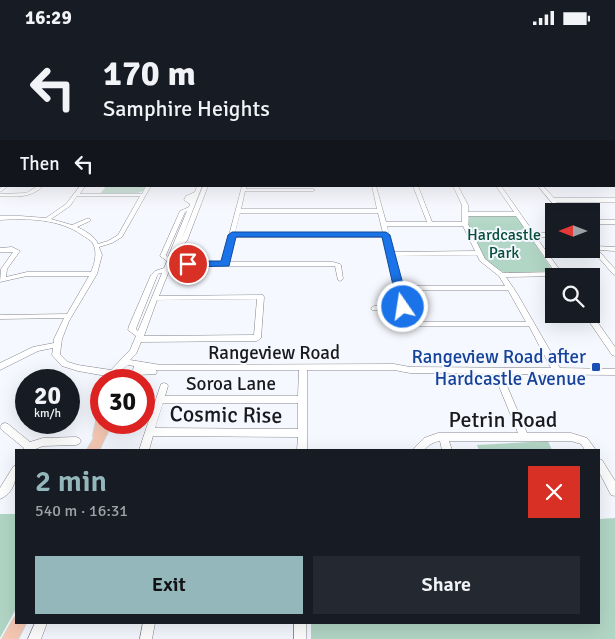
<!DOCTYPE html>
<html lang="en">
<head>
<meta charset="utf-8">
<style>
	:root { --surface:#171b24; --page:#242831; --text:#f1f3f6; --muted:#9ea1a6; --accent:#94b7bc }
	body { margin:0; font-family:Signika,sans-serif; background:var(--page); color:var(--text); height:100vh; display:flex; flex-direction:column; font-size:19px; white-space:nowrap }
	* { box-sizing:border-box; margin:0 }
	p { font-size:16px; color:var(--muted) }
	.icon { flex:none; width:28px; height:28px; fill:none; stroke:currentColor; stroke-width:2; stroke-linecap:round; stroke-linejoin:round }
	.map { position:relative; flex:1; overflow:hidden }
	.sheet { position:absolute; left:15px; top:414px; width:585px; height:175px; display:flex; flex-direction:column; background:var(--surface); border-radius:0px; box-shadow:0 5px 20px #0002 }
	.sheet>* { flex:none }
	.top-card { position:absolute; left:0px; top:0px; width:615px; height:152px; box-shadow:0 5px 20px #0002; background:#171b24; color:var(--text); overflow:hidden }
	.needle { width:32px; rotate:270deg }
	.tools { position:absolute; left:545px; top:168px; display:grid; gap:10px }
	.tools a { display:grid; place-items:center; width:55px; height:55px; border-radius:0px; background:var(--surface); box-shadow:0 5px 20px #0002; font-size:25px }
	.speed { position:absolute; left:15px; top:334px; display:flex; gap:10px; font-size:25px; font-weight:700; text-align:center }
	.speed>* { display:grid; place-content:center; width:65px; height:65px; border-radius:50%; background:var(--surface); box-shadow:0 5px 20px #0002; line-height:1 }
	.speed small { font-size:12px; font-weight:400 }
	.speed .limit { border:8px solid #d22; background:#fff; color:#111 }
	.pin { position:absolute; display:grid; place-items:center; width:42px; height:42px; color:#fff; margin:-21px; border:2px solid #fff; border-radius:50%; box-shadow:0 1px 5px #0007 }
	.me { position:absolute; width:55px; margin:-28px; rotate:347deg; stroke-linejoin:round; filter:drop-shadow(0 0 4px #0008) }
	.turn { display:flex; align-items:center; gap:18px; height:105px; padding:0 20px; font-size:22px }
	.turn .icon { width:65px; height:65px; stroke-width:2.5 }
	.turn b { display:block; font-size:35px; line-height:42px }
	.then { display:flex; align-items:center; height:48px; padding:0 20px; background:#0003; gap:10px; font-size:19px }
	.round { display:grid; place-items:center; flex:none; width:52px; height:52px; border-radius:0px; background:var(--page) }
	.summary { display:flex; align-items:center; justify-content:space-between; height:85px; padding:0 20px }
	h1 { font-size:30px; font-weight:600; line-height:38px; color:var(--accent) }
	.action { display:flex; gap:10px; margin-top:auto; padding:10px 20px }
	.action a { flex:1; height:58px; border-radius:0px; background:var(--accent); color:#111; font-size:20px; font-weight:600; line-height:58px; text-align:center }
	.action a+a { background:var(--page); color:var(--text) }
	.status { display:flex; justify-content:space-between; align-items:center; height:35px; padding:0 25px; background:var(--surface); direction:ltr }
	.status svg { height:14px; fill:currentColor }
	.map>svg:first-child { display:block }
</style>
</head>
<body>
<div class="status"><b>16:29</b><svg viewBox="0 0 49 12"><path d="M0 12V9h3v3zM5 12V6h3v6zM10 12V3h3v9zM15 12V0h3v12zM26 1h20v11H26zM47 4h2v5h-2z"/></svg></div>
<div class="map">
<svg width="615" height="604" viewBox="0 0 615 604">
	<rect width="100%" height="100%" fill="#f6f8ff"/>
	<path fill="#b2d6c5" d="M106,151H146L143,156L138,158H101Z
		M469,180H513L517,182L553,236L505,238L485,227L468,194Z
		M548,406L552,415H479L477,410Z
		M0,479H16V574L0,603Z
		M615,483V604H311V588H599V484Z"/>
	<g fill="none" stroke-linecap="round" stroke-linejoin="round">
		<g stroke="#84858d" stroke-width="1">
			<path id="minor" d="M0,105H1V107H0Z
				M614,145H615V147H614Z
				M3,151H8L0,157V154Z
				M38,151H43C31,163 16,162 0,161V159L26,158Z
				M80,151H85L80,159H142L146,151H151L122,202L112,208L99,212L102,220L97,239L69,286L62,304L60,319L68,327L78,330L111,335L130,315L136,301L128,295L129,291L151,240L155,236L164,233L167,226L160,221L180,176L189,172L190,169L184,165L186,161L195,157L197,151H202L181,206L203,151H208L187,206L177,215L172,227H222L242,151H246V154H313L315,155L313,156H245L241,174H377L372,151H376L386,187H427L413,151H418L432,187H462V170L453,151H458L468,170V177H514L496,151H501L534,198H554V202H536L564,241L506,242L518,260L560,333L615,334V340L502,339L527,398H571L587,403L596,415H585L581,409L571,406H449L452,415H442L440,406C433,407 429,410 424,415H413L415,412L424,403L438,398H518L494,339L410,338L394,335H307V415H297L298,402L153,401L149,415H139L161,349L164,348L167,349L168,351L165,361H298L299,335H156L157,337L156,339L138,340L131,345H115L112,342L78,336L62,331L52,320L53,313L38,316L0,335V328L33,312L54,308V304L64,283L0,284V280L67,279L89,241H27L0,247L1,234L13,217H0V213L12,212L20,216L7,234L6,242L27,237H91C95,228 98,216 92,207C90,205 85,202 82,200C60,184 27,183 0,185V181H20L46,183L66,169ZM77,161H140L118,200L108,206L98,209C95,201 84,195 77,192L90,186V184H86L72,190L51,184L70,171ZM187,176L168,222L166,220L185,177ZM240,178H378L383,198H235ZM468,181H516L555,237L503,238L485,224L468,189ZM387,191H463L475,216L393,217ZM235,202H384L400,271H374L371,273L372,275H401L404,286L420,291H529L551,333L410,332L394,329L161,330L130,325L136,319L141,307L257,306L261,303L264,262L263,260L159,261L171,231H335L338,245L340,246L343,244L341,230L340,229L333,227H229ZM477,220L480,226L499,241L505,251H402L394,221ZM159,238H162L138,296L136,294L137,291L157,241ZM403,255H508L526,287H421L410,283ZM257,264L254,300L144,301L157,265ZM128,330L134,331L133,335C128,339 123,343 118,338L119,337ZM163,368H298V394L155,393Z
				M538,151H543L554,163H615V167H556L565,176H559Z
				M591,185H615V189H591Z
				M591,208L595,211L615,212V216L598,215L615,234V240L613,239L591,214Z
				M591,278L615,312V321L612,320L584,279Z
				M5,388L8,389L30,407L43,403L76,402L79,403L81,406L79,409L76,410L43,411L33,415H23L24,413L2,395L0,392L2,389Z
				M599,424L602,425L615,446V461L611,460L599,437Z
				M16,430C17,444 14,458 0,464V453L13,432Z
				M35,588H47L41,604H28Z
				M143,588H155L152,604H140Z
				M294,588H306V604H294Z"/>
		</g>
		<g stroke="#d6d6d6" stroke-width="2">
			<path id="major" d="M614,105H615V107H614Z
				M118,339L122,342L126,340L129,341L131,345H113L115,340Z
				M101,381V388H112L99,415H87L94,403L93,401L97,382Z
				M16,582V588H26L18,604H2L14,583Z"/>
		</g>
		<use href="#minor" fill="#fff" fill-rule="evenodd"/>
		<use href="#major" fill="#f6c8b3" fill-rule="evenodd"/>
	</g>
	<linearGradient id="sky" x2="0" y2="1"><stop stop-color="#7bacd8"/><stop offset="0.55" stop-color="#fbfcff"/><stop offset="1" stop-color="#fbfcff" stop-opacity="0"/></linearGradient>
	<rect width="615" height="190" fill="url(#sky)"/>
	<path fill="#1a73e8" stroke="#114b97" d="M386,197L390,200L409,272L403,276L398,272L382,202H236L229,231L188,232L183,229L188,226H221L228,200L232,197Z"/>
	<rect fill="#1a4fb4" stroke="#f6f8ff" stroke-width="2" x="591" y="327" width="10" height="10" rx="2.5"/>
	<g text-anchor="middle" stroke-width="4" stroke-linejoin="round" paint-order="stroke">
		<g font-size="16" fill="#054e37" stroke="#f6f8ff">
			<text x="504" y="205">Hardcastle<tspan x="504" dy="18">Park</tspan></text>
		</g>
		<g font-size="19" fill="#1a1a1d" stroke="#f6f8ff">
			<text x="274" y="324">Rangeview Road</text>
			<text x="231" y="355">Soroa Lane</text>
		</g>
		<g font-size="19" fill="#164399" stroke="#f6f8ff" text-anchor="end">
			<text x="586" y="328">Rangeview Road after<tspan x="586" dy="22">Hardcastle Avenue</tspan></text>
		</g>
		<g font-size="22" fill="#1a1a1d" stroke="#f6f8ff">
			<text transform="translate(226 379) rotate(1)" y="8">Cosmic Rise</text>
			<text x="503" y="392">Petrin Road</text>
		</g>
	</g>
</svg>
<div class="tools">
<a><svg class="needle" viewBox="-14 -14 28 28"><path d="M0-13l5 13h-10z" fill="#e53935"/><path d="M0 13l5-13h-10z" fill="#9ea1a6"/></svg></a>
<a><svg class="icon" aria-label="search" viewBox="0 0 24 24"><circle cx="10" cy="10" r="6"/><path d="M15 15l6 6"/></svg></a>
</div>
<div class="speed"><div>20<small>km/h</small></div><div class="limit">30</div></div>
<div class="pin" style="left:188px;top:229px;background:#d93025"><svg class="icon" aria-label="arrive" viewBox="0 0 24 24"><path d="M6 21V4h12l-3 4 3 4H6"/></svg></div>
<svg class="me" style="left:403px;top:272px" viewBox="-20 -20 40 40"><circle r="17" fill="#1a73e8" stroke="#fff" stroke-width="3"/><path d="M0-11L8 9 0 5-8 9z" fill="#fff"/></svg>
<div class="top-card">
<div class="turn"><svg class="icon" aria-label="left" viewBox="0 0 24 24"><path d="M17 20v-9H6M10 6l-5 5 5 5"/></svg><div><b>170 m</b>Samphire Heights</div></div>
<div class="then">Then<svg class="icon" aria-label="left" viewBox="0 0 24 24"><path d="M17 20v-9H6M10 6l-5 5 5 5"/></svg></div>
</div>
<section class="sheet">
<div class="summary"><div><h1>2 min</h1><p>540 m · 16:31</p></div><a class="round" style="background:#d93025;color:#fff"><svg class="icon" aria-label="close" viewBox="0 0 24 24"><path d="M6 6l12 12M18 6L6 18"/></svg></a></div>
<div class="action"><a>Exit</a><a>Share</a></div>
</section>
</div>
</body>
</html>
